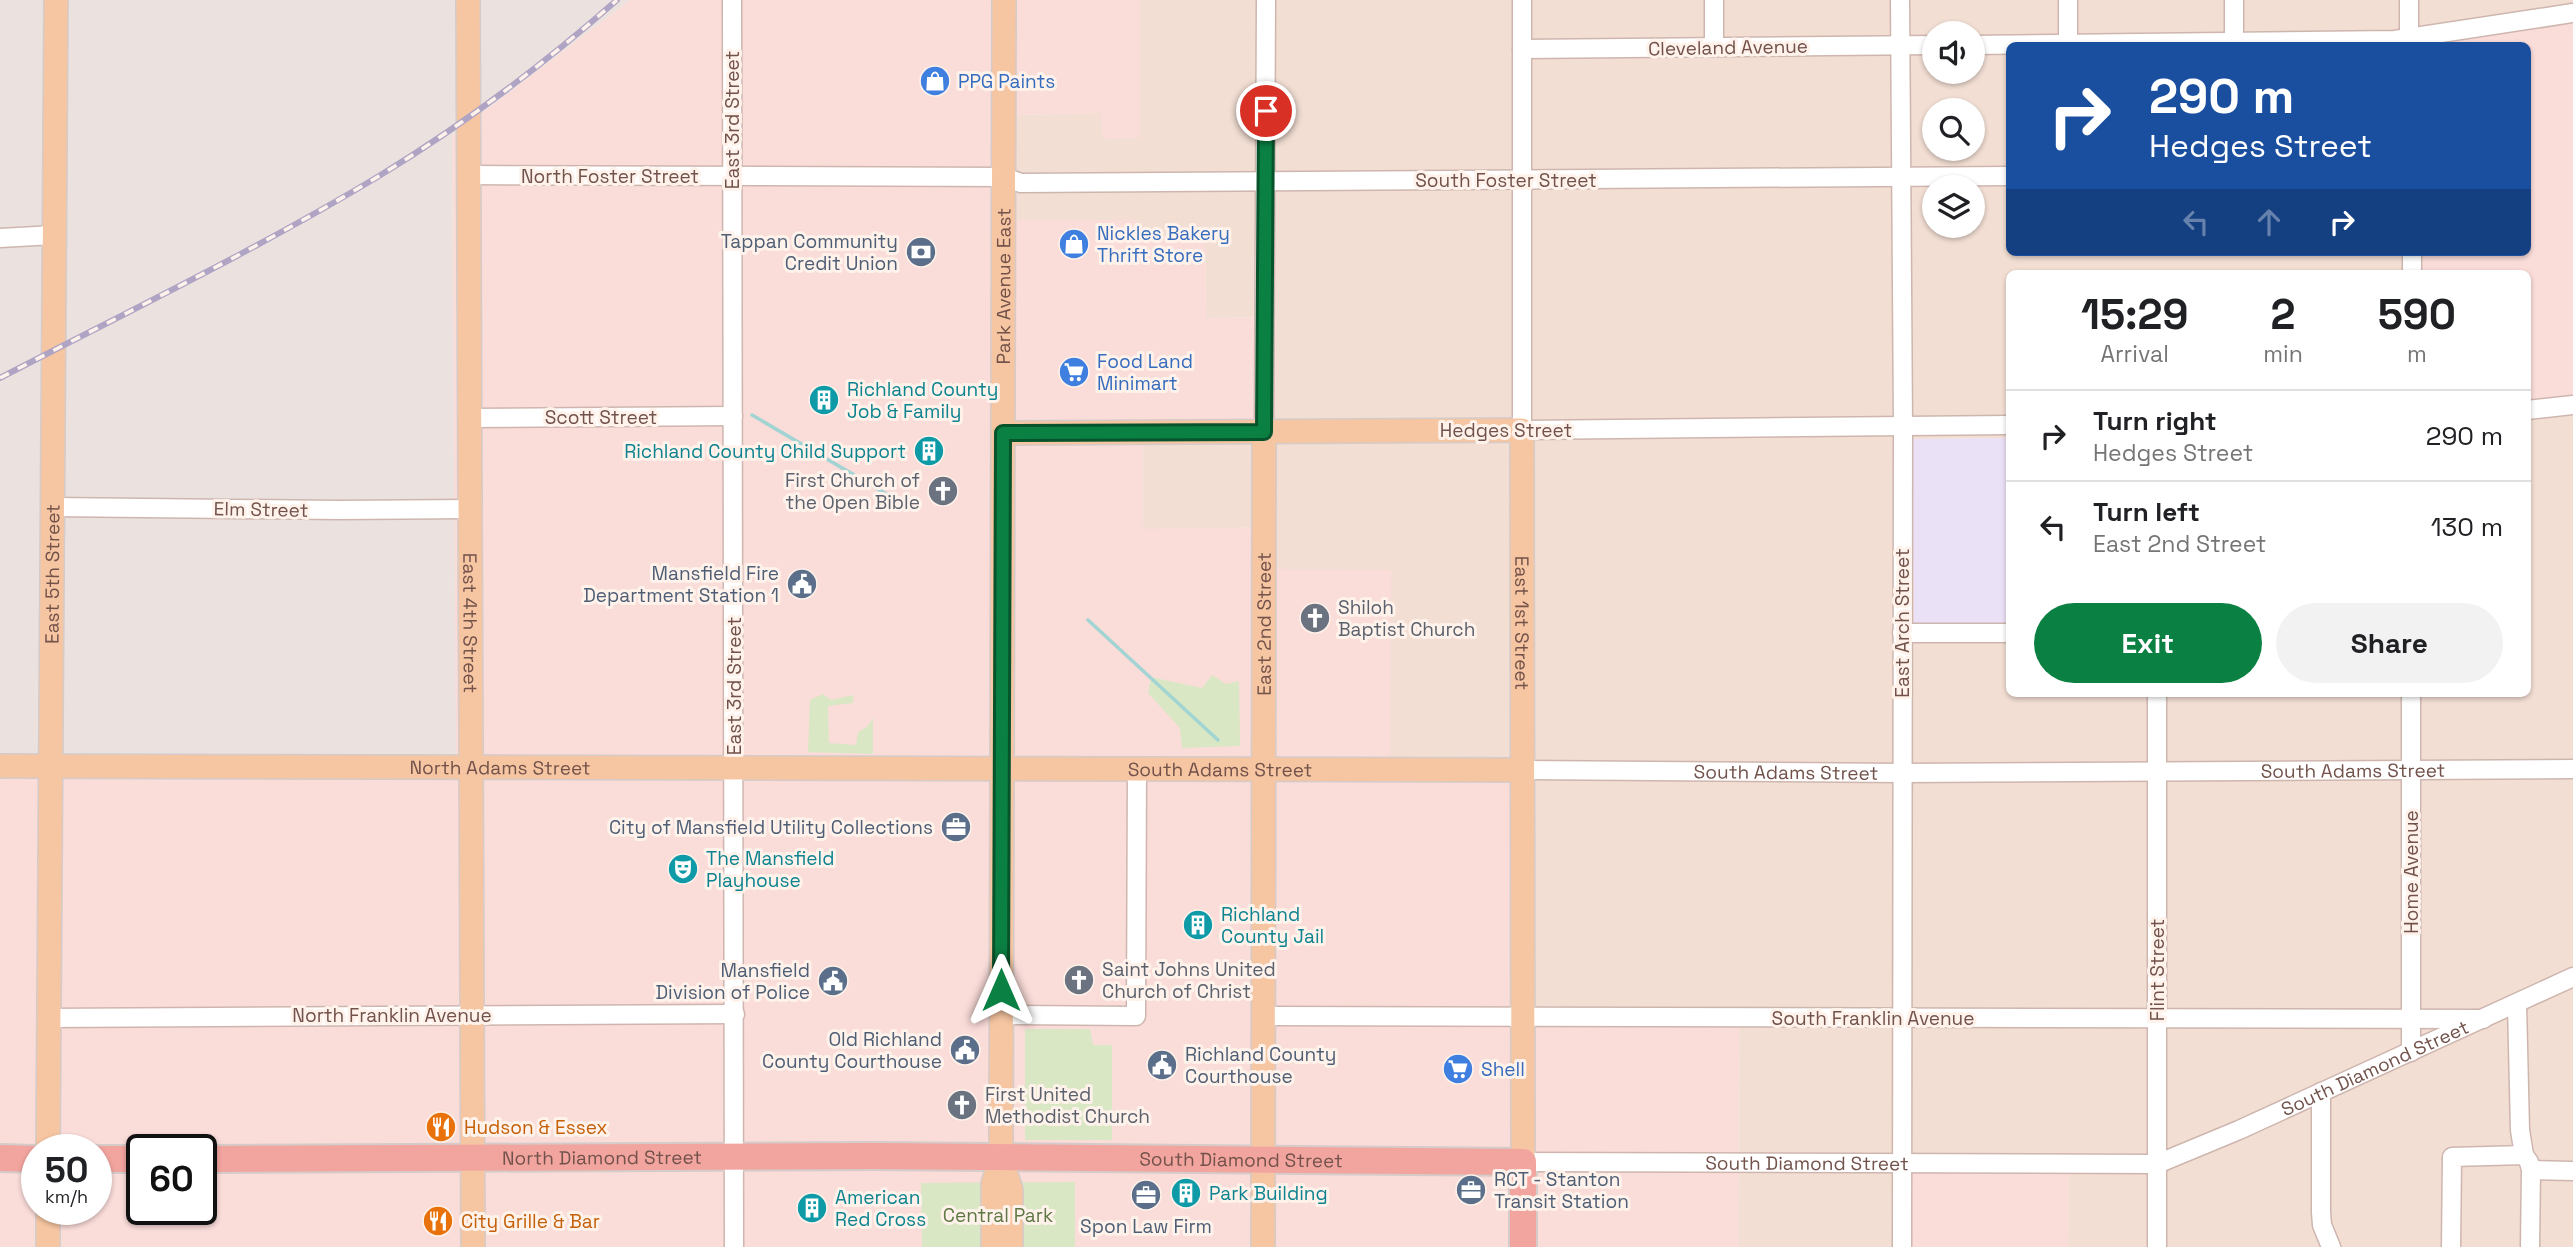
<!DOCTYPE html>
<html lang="en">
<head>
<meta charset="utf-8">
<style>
	:root { --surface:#fff; --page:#f2f2f2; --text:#202124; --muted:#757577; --line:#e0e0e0; --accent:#0b8043 }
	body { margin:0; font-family:"Space Grotesk",sans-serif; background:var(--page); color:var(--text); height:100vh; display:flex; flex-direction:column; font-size:26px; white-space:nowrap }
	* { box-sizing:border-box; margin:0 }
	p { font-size:23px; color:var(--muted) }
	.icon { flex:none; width:38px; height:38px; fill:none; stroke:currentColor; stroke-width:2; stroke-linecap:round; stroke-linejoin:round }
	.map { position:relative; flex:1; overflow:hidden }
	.side { position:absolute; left:2006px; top:270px; width:525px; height:427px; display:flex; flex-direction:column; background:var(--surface); border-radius:10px; box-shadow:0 2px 5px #0004 }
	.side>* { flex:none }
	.hud { position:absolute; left:2006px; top:42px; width:525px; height:214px; border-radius:10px; box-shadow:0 2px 5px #0004; background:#1a4fa0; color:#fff; overflow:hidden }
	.controls { position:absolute; left:1922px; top:21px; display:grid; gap:14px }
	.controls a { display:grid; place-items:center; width:63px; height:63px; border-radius:50%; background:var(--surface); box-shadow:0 2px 5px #0004; font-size:35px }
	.speed { position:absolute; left:21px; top:1134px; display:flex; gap:14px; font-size:35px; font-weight:700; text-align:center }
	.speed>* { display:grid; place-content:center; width:91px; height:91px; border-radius:50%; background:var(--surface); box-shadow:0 2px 5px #0004; line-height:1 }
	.speed small { font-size:18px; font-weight:400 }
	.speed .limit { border:4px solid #111; border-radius:10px; background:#fff; color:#111 }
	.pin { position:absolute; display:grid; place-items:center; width:60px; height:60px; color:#fff; margin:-30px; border:4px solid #fff; border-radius:50%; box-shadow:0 2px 7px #0007 }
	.me { position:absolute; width:77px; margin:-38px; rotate:0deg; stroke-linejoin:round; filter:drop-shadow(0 0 5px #0008) }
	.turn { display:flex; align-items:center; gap:24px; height:147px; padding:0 28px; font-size:32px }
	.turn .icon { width:91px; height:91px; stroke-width:2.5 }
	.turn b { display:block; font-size:49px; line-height:60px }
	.lanes { display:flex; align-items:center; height:66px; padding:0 28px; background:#0003; justify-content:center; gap:35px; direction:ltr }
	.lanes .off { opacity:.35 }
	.eta { display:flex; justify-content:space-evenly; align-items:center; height:119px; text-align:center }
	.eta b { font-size:42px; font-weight:800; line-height:49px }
	.primary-button { display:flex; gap:14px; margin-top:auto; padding:14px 28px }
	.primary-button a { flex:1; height:80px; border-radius:42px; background:var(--accent); color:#fff; font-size:28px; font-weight:800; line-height:80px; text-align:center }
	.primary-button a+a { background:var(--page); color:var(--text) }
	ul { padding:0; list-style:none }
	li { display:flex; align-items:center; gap:21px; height:91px; padding:0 28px; border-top:2px solid var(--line) }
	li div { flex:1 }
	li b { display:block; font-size:26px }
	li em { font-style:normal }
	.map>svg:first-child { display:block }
</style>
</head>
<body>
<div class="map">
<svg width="2573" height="1247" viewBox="0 0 2573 1247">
	<rect width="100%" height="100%" fill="#fbeee5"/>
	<path fill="#f2ded3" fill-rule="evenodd" d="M1140,0H2573V23L2419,43V45L2009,46V252H2420V273H2009V438L1912,439L2009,626V693H2527V413L2573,408V1247H2068L2069,1167L1908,1247H1738L1739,1010L1530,1012L1390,779L1250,714L1274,527L1143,530L1142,422L1276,317L1206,318L1205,235L1139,236V220L1013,221L1014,115L1102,113L1140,137ZM1934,33H1972V72H1934ZM1934,110H1972V149H1934ZM1934,187H1972V226H1934Z"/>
	<path fill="#fadcd9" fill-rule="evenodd" d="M630,0H1140V138L1103,139L1101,113L1014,115L1013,220H1139V236L1205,235L1206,318L1276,317V422H1142L1143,529L1274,527L1275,569L1391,570L1390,779L1531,780L1530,1012L1739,1010L1738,1247H0V757L455,758L452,136ZM37,1150H96V1209H37ZM142,1150H201V1209H142Z
		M2573,23V408L2527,413V273H2420V252H2527V46H2419V43Z
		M2069,1166L2068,1247H1908V1167Z"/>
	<path fill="#ebe2df" d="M0,0H630L452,136L456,758L0,757Z"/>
	<path fill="#ebe1f7" d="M2009,438V626L1914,629L1912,439Z"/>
	<path fill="#d9e7c4" d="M1212,675L1226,684L1239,681L1240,746L1182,748L1180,728L1148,693L1151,677L1202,688Z
		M823,694L831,700L853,695V703L828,706L829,743L856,745L858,732L867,727L873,718V754L808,752L810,700Z
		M1025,1029H1090L1093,1045H1112V1140H1025Z
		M1075,1182V1247H922L921,1183Z"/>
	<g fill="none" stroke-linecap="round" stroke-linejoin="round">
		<path stroke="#a1d4d2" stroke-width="3.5" d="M752,415L912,509
			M1088,620L1218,740"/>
		<g stroke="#ceb6af" stroke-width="21">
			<g id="minor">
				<path d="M732,0L734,1247"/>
				<path d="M1522,0V430L2009,425"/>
				<path d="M1900,0L1903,426L1902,1247"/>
				<path d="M2068,0V44"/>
				<path d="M2409,0V46"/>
				<path d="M2234,41V0"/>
				<path d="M1972,45L2395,40L2573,13"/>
				<path d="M1714,47V0"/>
				<path d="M1522,49L1934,45"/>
				<path d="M469,175L1004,177L1021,183L2009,176"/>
				<path d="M0,238L54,235"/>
				<path d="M2412,273V252"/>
				<path d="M2527,410L2573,405"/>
				<path d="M469,418L733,416"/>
				<path d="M1264,432L1266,0"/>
				<path d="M53,507L338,510L470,509"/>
				<path d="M1902,633H2009"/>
				<path id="s1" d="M1522,770L1902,773L2573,769"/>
				<path d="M2517,1004L2520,1130L2524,1155"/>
				<path d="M1001,1015L1136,1016L1137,769"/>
				<path d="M1263,1016L2483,1019"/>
				<path d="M49,1018L735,1014"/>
				<path d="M2411,1052V693"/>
				<path d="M2321,1092V1212L2322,1225L2331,1247"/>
				<path id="s2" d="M1523,1162L2157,1164L2239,1130L2573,977"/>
				<path d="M2531,1170L2573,1171"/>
				<path d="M2157,1247V693"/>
				<path d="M2451,1247L2452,1157L2524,1155L2529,1162L2531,1170L2530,1247"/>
			</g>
		</g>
		<g stroke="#d5cbc9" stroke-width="26">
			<g id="major">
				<path id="s3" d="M468,0L473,1247"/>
				<path id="s4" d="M1003,433L1522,430L1523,1162"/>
				<path id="s5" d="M0,766L1522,770"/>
				<path id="s6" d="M48,1150L56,0"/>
				<path d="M1001,1158L1011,1190V1247"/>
				<path d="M48,1247V1209"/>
				<path id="s7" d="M993,1247V1184L1001,1158L1004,0"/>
				<path id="s8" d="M1263,1247L1264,432"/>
			</g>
		</g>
		<g stroke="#d5cbc9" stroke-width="30">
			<g id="highway">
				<path d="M0,1158L37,1159"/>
				<path d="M96,1159H142"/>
				<path id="s9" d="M201,1159L874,1156L1523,1162V1247"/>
			</g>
		</g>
		<use href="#minor" stroke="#fff" stroke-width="18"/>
		<use href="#major" stroke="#f6c5a1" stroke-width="23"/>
		<use href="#highway" stroke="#f2a49f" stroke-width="26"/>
		<g stroke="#afa4c4" stroke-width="6">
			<path id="rail" d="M0,378C127,312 256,250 379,176C463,125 543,65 617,0"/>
		</g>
		<use href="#rail" stroke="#fef2eb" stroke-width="3.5" stroke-dasharray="10" stroke-linecap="butt"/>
	</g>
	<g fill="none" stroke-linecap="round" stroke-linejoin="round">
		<g stroke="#07532c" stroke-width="18">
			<path id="route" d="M1001,990L1003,433L1264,432L1266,111"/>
		</g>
		<use href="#route" stroke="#0b8043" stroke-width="12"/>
	</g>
	<defs>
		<g id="shop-disc" transform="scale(1.575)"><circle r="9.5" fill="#3f7fe0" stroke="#fef2eb"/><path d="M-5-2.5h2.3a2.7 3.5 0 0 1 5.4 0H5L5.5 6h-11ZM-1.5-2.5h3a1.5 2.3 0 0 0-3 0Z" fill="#fff"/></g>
		<g id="bank-disc" transform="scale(1.575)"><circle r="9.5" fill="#5c6f8a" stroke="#fef2eb"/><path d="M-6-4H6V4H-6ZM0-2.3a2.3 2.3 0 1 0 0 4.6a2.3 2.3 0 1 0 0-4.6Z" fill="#fff"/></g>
		<g id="supermarket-disc" transform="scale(1.575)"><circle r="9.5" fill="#3f7fe0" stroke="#fef2eb"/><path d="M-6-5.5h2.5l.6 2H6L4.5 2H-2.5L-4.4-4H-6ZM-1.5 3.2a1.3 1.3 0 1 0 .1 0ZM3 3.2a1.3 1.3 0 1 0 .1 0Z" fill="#fff"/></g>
		<g id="building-disc" transform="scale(1.575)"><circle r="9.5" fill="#0f9aa8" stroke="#fef2eb"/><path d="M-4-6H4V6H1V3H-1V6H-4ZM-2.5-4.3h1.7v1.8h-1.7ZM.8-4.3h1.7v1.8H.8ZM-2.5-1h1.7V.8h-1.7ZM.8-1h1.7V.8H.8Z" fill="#fff"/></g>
		<g id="church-disc" transform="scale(1.575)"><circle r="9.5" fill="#6b7280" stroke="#fef2eb"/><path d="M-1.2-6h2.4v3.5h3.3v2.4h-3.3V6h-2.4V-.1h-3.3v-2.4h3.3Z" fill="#fff"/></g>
		<g id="civic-disc" transform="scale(1.575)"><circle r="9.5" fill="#5c6f8a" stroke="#fef2eb"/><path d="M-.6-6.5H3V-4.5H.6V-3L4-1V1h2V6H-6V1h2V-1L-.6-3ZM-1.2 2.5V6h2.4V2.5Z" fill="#fff"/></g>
		<g id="office-disc" transform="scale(1.575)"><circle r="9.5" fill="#5c6f8a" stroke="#fef2eb"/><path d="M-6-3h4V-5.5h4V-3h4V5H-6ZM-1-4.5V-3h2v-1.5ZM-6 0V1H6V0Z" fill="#fff"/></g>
		<g id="theatre-disc" transform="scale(1.575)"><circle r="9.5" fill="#0f9aa8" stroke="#fef2eb"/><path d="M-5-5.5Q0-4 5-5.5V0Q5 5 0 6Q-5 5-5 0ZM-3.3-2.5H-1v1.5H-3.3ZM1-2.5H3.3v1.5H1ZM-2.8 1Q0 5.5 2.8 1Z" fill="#fff"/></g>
		<g id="restaurant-disc" transform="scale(1.575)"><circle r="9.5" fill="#e8710a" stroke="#fef2eb"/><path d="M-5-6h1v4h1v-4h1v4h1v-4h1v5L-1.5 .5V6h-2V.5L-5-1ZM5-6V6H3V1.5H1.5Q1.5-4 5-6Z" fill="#fff"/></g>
	</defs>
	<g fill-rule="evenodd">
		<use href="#shop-disc" x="935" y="81"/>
		<use href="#shop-disc" x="1074" y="244"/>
		<use href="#bank-disc" x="921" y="252"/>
		<use href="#supermarket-disc" x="1074" y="372"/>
		<use href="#building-disc" x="824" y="400"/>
		<use href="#building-disc" x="929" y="451"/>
		<use href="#church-disc" x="943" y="491"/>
		<use href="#civic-disc" x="802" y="584"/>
		<use href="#church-disc" x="1315" y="618"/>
		<use href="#office-disc" x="956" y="827"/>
		<use href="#theatre-disc" x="683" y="869"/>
		<use href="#building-disc" x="1198" y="925"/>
		<use href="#church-disc" x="1079" y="980"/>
		<use href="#civic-disc" x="833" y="981"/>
		<use href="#civic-disc" x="965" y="1050"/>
		<use href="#civic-disc" x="1162" y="1065"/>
		<use href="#supermarket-disc" x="1458" y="1069"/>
		<use href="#church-disc" x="962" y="1105"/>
		<use href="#restaurant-disc" x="441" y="1127"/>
		<use href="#office-disc" x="1471" y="1190"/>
		<use href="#building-disc" x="1186" y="1193"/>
		<use href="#office-disc" x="1146" y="1195"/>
		<use href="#building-disc" x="812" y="1208"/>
		<use href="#restaurant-disc" x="438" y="1221"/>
	</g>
	<g text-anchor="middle" stroke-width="6" stroke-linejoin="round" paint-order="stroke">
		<g font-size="19" fill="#72524b" stroke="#fef2eb">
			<text transform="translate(1728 47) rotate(-1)" y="7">Cleveland Avenue</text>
			<text transform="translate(732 120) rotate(-90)" y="7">East 3rd Street</text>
			<text x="610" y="183">North Foster Street</text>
			<text x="1506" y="187">South Foster Street</text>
			<text dy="7" stroke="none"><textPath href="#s7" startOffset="962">Park Avenue East</textPath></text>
			<text x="601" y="424">Scott Street</text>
			<text x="1506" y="437">Hedges Street</text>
			<text transform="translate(261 509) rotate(1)" y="7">Elm Street</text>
			<text dy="7" stroke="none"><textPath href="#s6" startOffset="576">East 5th Street</textPath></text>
			<text dy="7" stroke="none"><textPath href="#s8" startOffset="623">East 2nd Street</textPath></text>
			<text dy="7" stroke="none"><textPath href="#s4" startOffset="712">East 1st Street</textPath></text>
			<text transform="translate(1902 623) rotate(-90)" y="7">East Arch Street</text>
			<text dy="7" stroke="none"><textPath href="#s3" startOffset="623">East 4th Street</textPath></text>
			<text transform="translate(734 686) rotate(-90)" y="7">East 3rd Street</text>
			<text dy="7" stroke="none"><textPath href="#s5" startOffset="500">North Adams Street</textPath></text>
			<text dy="7" stroke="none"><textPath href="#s5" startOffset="1220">South Adams Street</textPath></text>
			<text dy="7" stroke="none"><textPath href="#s1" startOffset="831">South Adams Street</textPath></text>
			<text dy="7" stroke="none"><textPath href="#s1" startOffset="264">South Adams Street</textPath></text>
			<text transform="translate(2411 872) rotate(-90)" y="7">Home Avenue</text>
			<text transform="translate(2157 970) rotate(-90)" y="7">Flint Street</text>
			<text x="392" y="1022">North Franklin Avenue</text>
			<text x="1873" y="1025">South Franklin Avenue</text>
			<text dy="7" stroke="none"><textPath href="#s2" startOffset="872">South Diamond Street</textPath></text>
			<text dy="7" stroke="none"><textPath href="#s9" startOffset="401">North Diamond Street</textPath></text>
			<text dy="7" stroke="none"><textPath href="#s9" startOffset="1040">South Diamond Street</textPath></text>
			<text dy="7" stroke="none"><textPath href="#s2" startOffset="284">South Diamond Street</textPath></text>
		</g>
		<g font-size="19" fill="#366cbe" stroke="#fef2eb" text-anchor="start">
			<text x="958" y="88">PPG Paints</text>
			<text x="1097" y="240">Nickles Bakery<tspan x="1097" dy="22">Thrift Store</tspan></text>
			<text x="1097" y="368">Food Land<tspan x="1097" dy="22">Minimart</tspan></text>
			<text x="1481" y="1076">Shell</text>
		</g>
		<g font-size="19" fill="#4e5e75" stroke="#fef2eb" text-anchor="end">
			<text x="898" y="248">Tappan Community<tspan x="898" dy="22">Credit Union</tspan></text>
			<text x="779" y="580">Mansfield Fire<tspan x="779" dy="22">Department Station 1</tspan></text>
			<text x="933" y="834">City of Mansfield Utility Collections</text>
			<text x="810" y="977">Mansfield<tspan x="810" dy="22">Division of Police</tspan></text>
			<text x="942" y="1046">Old Richland<tspan x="942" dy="22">County Courthouse</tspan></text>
			<text x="1185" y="1061" text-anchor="start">Richland County<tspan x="1185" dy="22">Courthouse</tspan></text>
			<text x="1494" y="1186" text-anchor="start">RCT - Stanton<tspan x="1494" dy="22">Transit Station</tspan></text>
			<text x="1146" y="1233" text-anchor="middle">Spon Law Firm</text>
		</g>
		<g font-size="19" fill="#0d838f" stroke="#fef2eb" text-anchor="start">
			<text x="847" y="396">Richland County<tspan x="847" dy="22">Job &amp; Family</tspan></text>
			<text x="906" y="458" text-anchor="end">Richland County Child Support</text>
			<text x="706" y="865">The Mansfield<tspan x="706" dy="22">Playhouse</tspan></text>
			<text x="1221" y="921">Richland<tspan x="1221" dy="22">County Jail</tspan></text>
			<text x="1209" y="1200">Park Building</text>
			<text x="835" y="1204">American<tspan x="835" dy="22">Red Cross</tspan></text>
		</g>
		<g font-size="19" fill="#5b616d" stroke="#fef2eb" text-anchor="start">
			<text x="920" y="487" text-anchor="end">First Church of<tspan x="920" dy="22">the Open Bible</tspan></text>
			<text x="1338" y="614">Shiloh<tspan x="1338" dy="22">Baptist Church</tspan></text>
			<text x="1102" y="976">Saint Johns United<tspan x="1102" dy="22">Church of Christ</tspan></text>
			<text x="985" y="1101">First United<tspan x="985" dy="22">Methodist Church</tspan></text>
		</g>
		<g font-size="19" fill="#c56008" stroke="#fef2eb" text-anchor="start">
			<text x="464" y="1134">Hudson &amp; Essex</text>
			<text x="461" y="1228">City Grille &amp; Bar</text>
		</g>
		<g font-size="19" fill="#5e7744" stroke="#fef2eb">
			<text x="998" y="1222">Central Park</text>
		</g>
	</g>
</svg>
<div class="controls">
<a><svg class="icon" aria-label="sound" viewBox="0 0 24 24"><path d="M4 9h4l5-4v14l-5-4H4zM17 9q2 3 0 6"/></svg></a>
<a><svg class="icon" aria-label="search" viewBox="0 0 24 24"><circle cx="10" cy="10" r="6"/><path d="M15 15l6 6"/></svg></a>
<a><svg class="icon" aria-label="layers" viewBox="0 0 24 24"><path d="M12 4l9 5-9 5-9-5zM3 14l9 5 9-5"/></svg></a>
</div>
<div class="speed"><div>50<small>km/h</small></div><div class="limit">60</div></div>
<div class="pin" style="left:1266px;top:111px;background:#d93025"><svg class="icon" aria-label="arrive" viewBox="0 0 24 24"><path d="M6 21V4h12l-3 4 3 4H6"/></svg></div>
<svg class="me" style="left:1001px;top:990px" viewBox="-20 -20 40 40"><path d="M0-17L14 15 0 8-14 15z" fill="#0b8043" stroke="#fff" stroke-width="4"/></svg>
<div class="hud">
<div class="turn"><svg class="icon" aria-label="right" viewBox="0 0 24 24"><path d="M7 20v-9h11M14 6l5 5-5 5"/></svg><div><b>290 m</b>Hedges Street</div></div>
<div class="lanes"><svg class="icon off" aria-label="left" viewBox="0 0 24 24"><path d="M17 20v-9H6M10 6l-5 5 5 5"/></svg><svg class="icon off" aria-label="ahead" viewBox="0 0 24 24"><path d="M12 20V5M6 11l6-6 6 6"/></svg><svg class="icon" aria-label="right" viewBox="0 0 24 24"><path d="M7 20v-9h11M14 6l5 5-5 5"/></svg></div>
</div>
<section class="side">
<div class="eta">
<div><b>15:29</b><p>Arrival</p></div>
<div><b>2</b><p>min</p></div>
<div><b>590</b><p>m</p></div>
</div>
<ul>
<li><svg class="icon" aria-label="right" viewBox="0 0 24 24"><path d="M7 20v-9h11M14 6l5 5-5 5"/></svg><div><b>Turn right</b><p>Hedges Street</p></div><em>290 m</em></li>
<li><svg class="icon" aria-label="left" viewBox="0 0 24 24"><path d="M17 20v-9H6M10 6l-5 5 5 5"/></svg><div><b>Turn left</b><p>East 2nd Street</p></div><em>130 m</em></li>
</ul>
<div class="primary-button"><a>Exit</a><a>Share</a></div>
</section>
</div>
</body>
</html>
